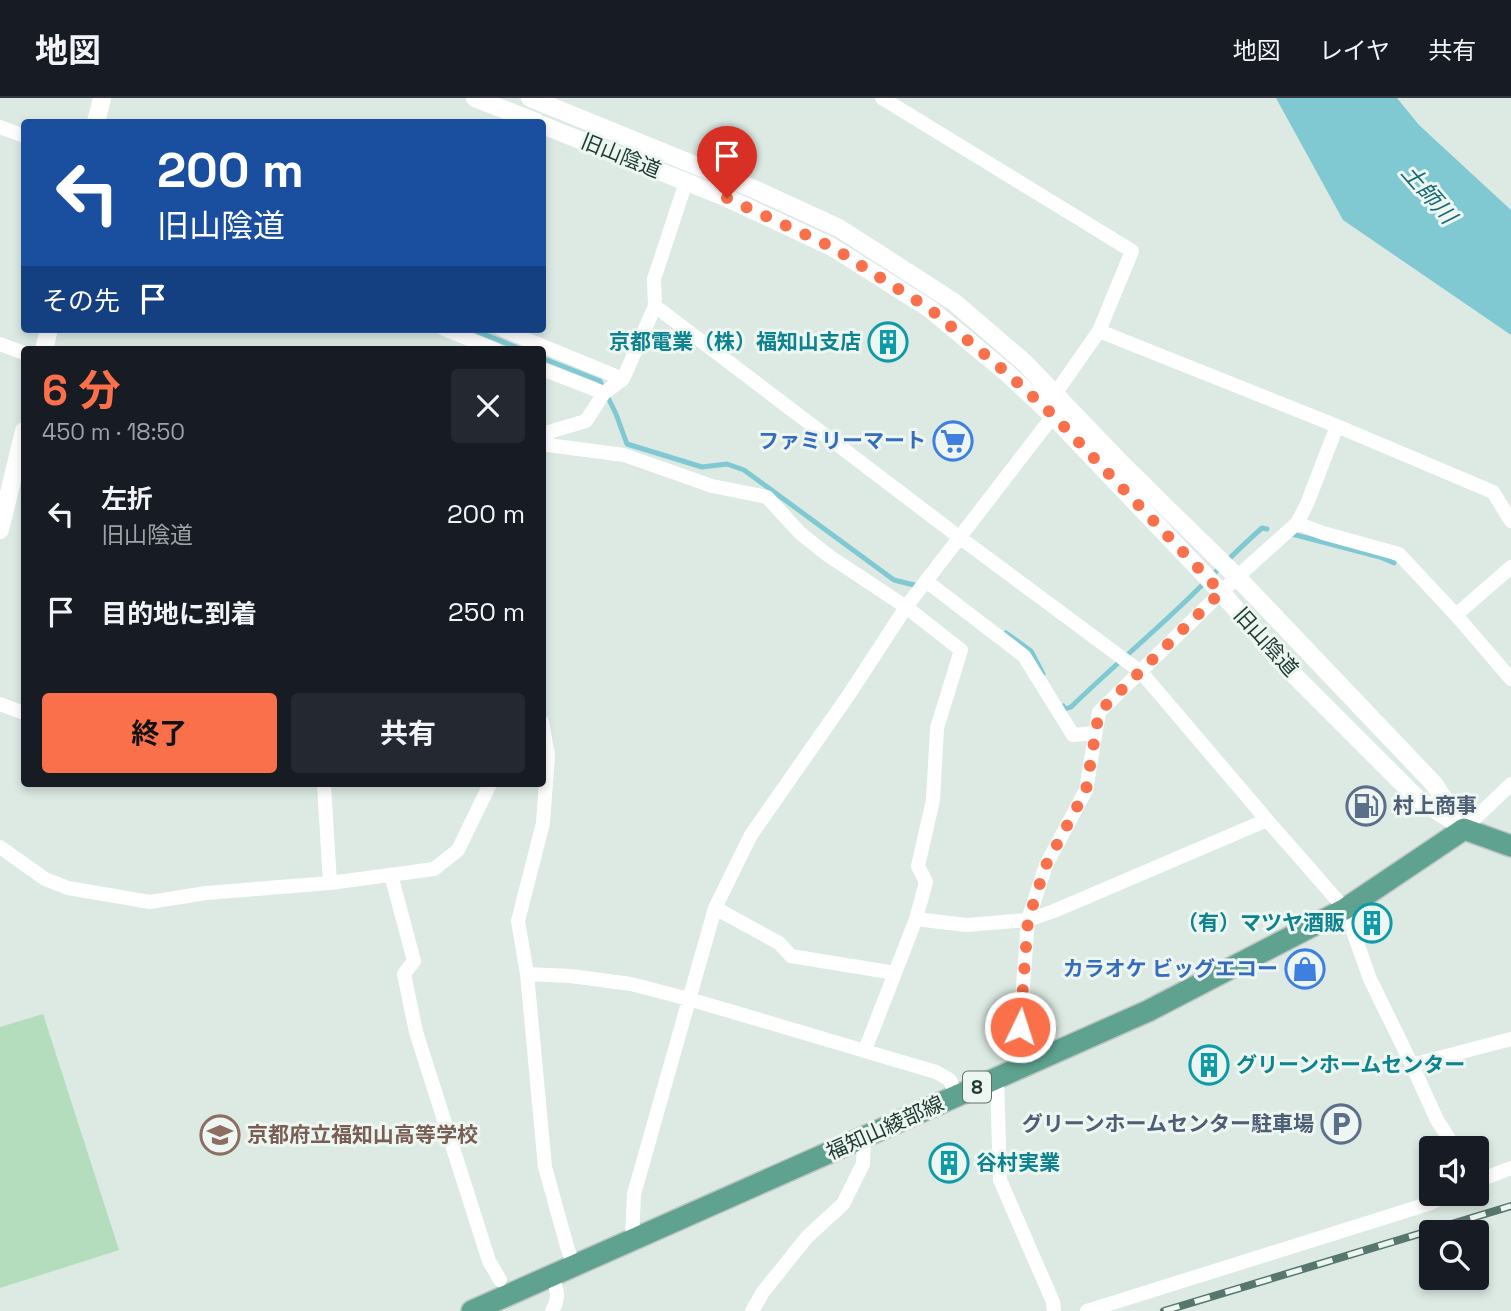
<!DOCTYPE html>
<html lang="ja">
<head>
<meta charset="utf-8">
<style>
	:root { --surface:#171b24; --page:#242831; --text:#f1f3f6; --muted:#9ea1a6; --line:#363941; --accent:#fa704a }
	body { margin:0; font-family:"Space Grotesk","Noto Sans JP",sans-serif; background:var(--page); color:var(--text); height:100vh; display:flex; flex-direction:column; font-size:26px; white-space:nowrap }
	* { box-sizing:border-box; margin:0 }
	p { font-size:23px; color:var(--muted) }
	.icon { flex:none; width:38px; height:38px; fill:none; stroke:currentColor; stroke-width:2; stroke-linecap:round; stroke-linejoin:round }
	.map { position:relative; flex:1; overflow:hidden }
	.panel { position:absolute; left:21px; top:248px; width:525px; height:441px; display:flex; flex-direction:column; background:var(--surface); border-radius:7px; box-shadow:0 4px 10px #0003 }
	.panel>* { flex:none }
	.banner { position:absolute; left:21px; top:21px; width:525px; height:214px; border-radius:7px; box-shadow:0 4px 10px #0003; background:#1a4fa0; color:#fff; overflow:hidden }
	.buttons { position:absolute; left:1419px; top:1038px; display:grid; gap:14px }
	.buttons a { display:grid; place-items:center; width:70px; height:70px; border-radius:7px; background:var(--surface); box-shadow:0 4px 10px #0003; font-size:35px }
	.pin { position:absolute; display:grid; place-items:center; width:60px; height:60px; color:#fff; margin:-72px -30px; border-radius:50% 50% 50% 0; rotate:-45deg; box-shadow:0 0 7px #0007 }
	.pin .icon { rotate:45deg }
	.me { position:absolute; width:77px; margin:-38px; rotate:4deg; stroke-linejoin:round; filter:drop-shadow(0 0 5px #0008) }
	.turn { display:flex; align-items:center; gap:24px; height:147px; padding:0 21px; font-size:32px }
	.turn .icon { width:91px; height:91px; stroke-width:2.5 }
	.turn b { display:block; font-size:49px; line-height:60px }
	.then { display:flex; align-items:center; height:66px; padding:0 21px; background:#0003; gap:14px; font-size:26px }
	.round { display:grid; place-items:center; flex:none; width:74px; height:74px; border-radius:7px; background:var(--page) }
	.summary { display:flex; align-items:center; justify-content:space-between; height:119px; padding:0 21px }
	h1 { font-size:42px; font-weight:700; line-height:52px; color:var(--accent) }
	.primary-button { display:flex; gap:14px; margin-top:auto; padding:14px 21px }
	.primary-button a { flex:1; height:80px; border-radius:7px; background:var(--accent); color:#111; font-size:28px; font-weight:700; line-height:80px; text-align:center }
	.primary-button a+a { background:var(--page); color:var(--text) }
	ul { padding:0; list-style:none }
	li { display:flex; align-items:center; gap:21px; height:98px; padding:0 21px }
	li div { flex:1 }
	li b { display:block; font-size:26px }
	li em { font-style:normal }
	header { display:flex; align-items:center; gap:42px; box-sizing:border-box; height:98px; padding:0 35px; background:var(--surface); border-bottom:2px solid var(--line) }
	header strong { font-size:33px }
	nav { display:flex; gap:38px; margin-inline-start:auto; font-size:24px }
	.map>svg:first-child { display:block }
</style>
</head>
<body>
<header>
<strong>地図</strong>
<nav><a>地図</a><a>レイヤ</a><a>共有</a></nav>
</header>
<div class="map">
<svg width="1511" height="1213" viewBox="0 0 1511 1213">
	<rect width="100%" height="100%" fill="#dceae3"/>
	<path fill="#b3ddbd" d="M43,916L119,1152L0,1190V929Z"/>
	<path fill="#80c9d3" d="M1276,0H1397L1419,27L1511,112V237L1343,122Z"/>
	<g fill="none" stroke-linecap="round" stroke-linejoin="round">
		<path stroke="#80c9d3" stroke-width="5" d="M471,231L523,252
			M542,260L600,283L616,316L627,346L702,369L727,366L744,372L894,482L918,488
			M1288,435L1380,459L1394,465
			M1006,535L1031,553L1043,576
			M1063,608L1065,611L1071,609C1110,571 1152,536 1191,498C1215,475 1237,452 1262,430L1267,431"/>
		<g stroke="#bcc4c1" stroke-width="24">
			<path id="primary" d="M472,1213L1148,913L1345,811L1464,731L1511,748"/>
		</g>
		<path stroke="#fff" stroke-width="14" d="M0,29L24,38
			M655,208L959,439L1141,574L1267,722L1345,811L1370,881L1412,967L1437,1022L1455,1050
			M444,231L496,252
			M501,231L623,281
			M1099,233L1337,328L1493,394L1511,423
			M0,246L24,255
			M542,271L604,295
			M542,336L586,323L604,295L623,281L655,208L654,181L686,84
			M546,336L548,347L624,357L712,388L767,399L800,435L829,458L906,509L961,552L937,630L933,702L918,768L926,784L916,821
			M1297,425L1323,435L1399,456L1456,517L1511,581
			M926,483L1024,558L1073,637L1095,635
			M1456,517L1511,469
			M0,606L24,615
			M542,624L548,657L543,725L518,823L527,876L545,1069L568,1152L574,1167
			M324,686L330,785
			M1464,731L1511,686
			M0,749L45,781L68,790L150,804L206,795L330,785L434,771L458,752L490,686
			M391,777L414,863L404,876L416,934L489,1163L500,1182
			M715,810L779,845L791,858L895,875
			M527,876L571,878L631,886L689,901L936,974L950,982L956,998
			M865,952L916,821L966,827L1028,822L1054,813L1267,722
			M1412,967L1511,941
			M1024,969L1020,929L1028,822L1046,767L1086,692L1099,614L1237,479L1297,425L1307,406L1337,328
			M997,980L1000,1082L1053,1204L1054,1213
			M1477,1083L1511,1070
			M632,1142L634,1096L715,810L751,737L850,595L906,509L1053,318L1055,296L1099,233L1132,153L882,0
			M552,1178C557,1191 560,1200 552,1213
			M752,1213L763,1194L807,1139L843,1106L863,1066L864,1039
			M1087,1213L1431,1105L1450,1096"/>
		<path stroke="#fff" stroke-width="18" d="M475,0L536,24
			M530,0L754,91L839,130L954,204L1024,264L1122,366L1237,479L1434,686L1464,731
			M96,24L102,0
			M542,27L727,100L832,149L930,211L1007,275L1053,318L1221,494L1288,571L1418,701L1456,725
			M44,252L49,231
			M0,432L24,333"/>
		<use href="#primary" stroke="#5ea28f" stroke-width="21"/>
		<g stroke="#57766d" stroke-width="8">
			<path id="rail" d="M1164,1213L1511,1108"/>
		</g>
		<use href="#rail" stroke="#edf6f1" stroke-width="5" stroke-dasharray="16" stroke-linecap="butt"/>
	</g>
	<g fill="none" stroke-linecap="round" stroke-linejoin="round">
		<path stroke="#fa704a" stroke-width="12" stroke-dasharray="0 21.6" d="M727,100L832,149L930,211L1007,275L1053,317L1221,494L1099,614L1086,692L1046,767L1028,822L1020,929"/>
	</g>
	<defs>
		<g id="building-ring" transform="scale(2.0125)"><circle r="9.5" fill="#edf6f1" stroke="#0f9aa8" stroke-width="1.5"/><path d="M-4-6H4V6H1V3H-1V6H-4ZM-2.5-4.3h1.7v1.8h-1.7ZM.8-4.3h1.7v1.8H.8ZM-2.5-1h1.7V.8h-1.7ZM.8-1h1.7V.8H.8Z" fill="#0f9aa8"/></g>
		<g id="supermarket-ring" transform="scale(2.0125)"><circle r="9.5" fill="#edf6f1" stroke="#3f7fe0" stroke-width="1.5"/><path d="M-6-5.5h2.5l.6 2H6L4.5 2H-2.5L-4.4-4H-6ZM-1.5 3.2a1.3 1.3 0 1 0 .1 0ZM3 3.2a1.3 1.3 0 1 0 .1 0Z" fill="#3f7fe0"/></g>
		<g id="fuel-ring" transform="scale(2.0125)"><circle r="9.5" fill="#edf6f1" stroke="#5c6f8a" stroke-width="1.5"/><path d="M-5.5-6h7V0h2V4h1.3V-2.5L3-4.5l.8-.8L6-3V5H2.5V1h-1V6h-7ZM-4.2-4.7v3.2H.2V-4.7Z" fill="#5c6f8a"/></g>
		<g id="shop-ring" transform="scale(2.0125)"><circle r="9.5" fill="#edf6f1" stroke="#3f7fe0" stroke-width="1.5"/><path d="M-5-2.5h2.3a2.7 3.5 0 0 1 5.4 0H5L5.5 6h-11ZM-1.5-2.5h3a1.5 2.3 0 0 0-3 0Z" fill="#3f7fe0"/></g>
		<g id="parking-ring" transform="scale(2.0125)"><circle r="9.5" fill="#edf6f1" stroke="#5c6f8a" stroke-width="1.5"/><path d="M-3.5-5.5H1a3.5 3.5 0 0 1 0 7H-1V5.5H-3.5ZM-1-3.4V-.6H.8a1.4 1.4 0 0 0 0-2.8Z" fill="#5c6f8a"/></g>
		<g id="school-ring" transform="scale(2.0125)"><circle r="9.5" fill="#edf6f1" stroke="#8d6e63" stroke-width="1.5"/><path d="M0-5L7-2L0 1L-7-2ZM-4 1L0 2.5L4 1V4Q0 6-4 4Z" fill="#8d6e63"/></g>
	</defs>
	<g fill-rule="evenodd">
		<use href="#building-ring" x="888" y="244"/>
		<use href="#supermarket-ring" x="953" y="343"/>
		<use href="#fuel-ring" x="1366" y="708"/>
		<use href="#building-ring" x="1372" y="825"/>
		<use href="#shop-ring" x="1305" y="871"/>
		<use href="#building-ring" x="1209" y="967"/>
		<use href="#parking-ring" x="1341" y="1026"/>
		<use href="#school-ring" x="220" y="1037"/>
		<use href="#building-ring" x="949" y="1065"/>
	</g>
	<g text-anchor="middle" stroke-width="6" stroke-linejoin="round" paint-order="stroke">
		<rect fill="#edf6f1" stroke="#5c726b" stroke-width="2" x="963" y="973.5" width="28" height="31" rx="5"/>
		<g font-size="19" font-weight="bold" fill="#1e3931">
			<text x="977" y="996">8</text>
		</g>
		<g font-size="21" fill="#1e3931" stroke="#edf6f1">
			<text transform="translate(621 58) rotate(22)" y="7">旧山陰道</text>
			<text transform="translate(1266 544) rotate(48)" y="7">旧山陰道</text>
			<text transform="translate(885 1030) rotate(-24)" y="7">福知山綾部線</text>
		</g>
		<g font-size="21" font-weight="bold" fill="#0d838f" stroke="#edf6f1" text-anchor="end">
			<text x="861" y="251">京都電業（株）福知山支店</text>
			<text x="1345" y="832">（有）マツヤ酒販</text>
			<text x="1236" y="974" text-anchor="start">グリーンホームセンター</text>
			<text x="976" y="1072" text-anchor="start">谷村実業</text>
		</g>
		<g font-size="21" font-weight="bold" fill="#366cbe" stroke="#edf6f1" text-anchor="end">
			<text x="926" y="350">ファミリーマート</text>
			<text x="1278" y="878">カラオケ ビッグエコー</text>
		</g>
		<g font-size="21" font-weight="bold" fill="#4e5e75" stroke="#edf6f1" text-anchor="start">
			<text x="1393" y="715">村上商事</text>
			<text x="1314" y="1033" text-anchor="end">グリーンホームセンター駐車場</text>
		</g>
		<g font-size="21" font-weight="bold" fill="#785e54" stroke="#edf6f1" text-anchor="start">
			<text x="247" y="1044">京都府立福知山高等学校</text>
		</g>
		<g font-size="23" font-style="italic" fill="#166a78" stroke="#edf6f1">
			<text transform="translate(1429 96) rotate(49)" y="8">土師川</text>
		</g>
	</g>
</svg>
<div class="buttons">
<a><svg class="icon" aria-label="sound" viewBox="0 0 24 24"><path d="M4 9h4l5-4v14l-5-4H4zM17 9q2 3 0 6"/></svg></a>
<a><svg class="icon" aria-label="search" viewBox="0 0 24 24"><circle cx="10" cy="10" r="6"/><path d="M15 15l6 6"/></svg></a>
</div>
<div class="pin" style="left:727px;top:100px;background:#d93025"><svg class="icon" aria-label="arrive" viewBox="0 0 24 24"><path d="M6 21V4h12l-3 4 3 4H6"/></svg></div>
<svg class="me" style="left:1020px;top:929px" viewBox="-20 -20 40 40"><circle r="17" fill="#fa704a" stroke="#fff" stroke-width="3"/><path d="M0-11L8 9 0 5-8 9z" fill="#fff"/></svg>
<div class="banner">
<div class="turn"><svg class="icon" aria-label="left" viewBox="0 0 24 24"><path d="M17 20v-9H6M10 6l-5 5 5 5"/></svg><div><b>200 m</b>旧山陰道</div></div>
<div class="then">その先<svg class="icon" aria-label="arrive" viewBox="0 0 24 24"><path d="M6 21V4h12l-3 4 3 4H6"/></svg></div>
</div>
<section class="panel">
<div class="summary"><div><h1>6 分</h1><p>450 m · 18:50</p></div><a class="round"><svg class="icon" aria-label="close" viewBox="0 0 24 24"><path d="M6 6l12 12M18 6L6 18"/></svg></a></div>
<ul>
<li><svg class="icon" aria-label="left" viewBox="0 0 24 24"><path d="M17 20v-9H6M10 6l-5 5 5 5"/></svg><div><b>左折</b><p>旧山陰道</p></div><em>200 m</em></li>
<li><svg class="icon" aria-label="arrive" viewBox="0 0 24 24"><path d="M6 21V4h12l-3 4 3 4H6"/></svg><div><b>目的地に到着</b></div><em>250 m</em></li>
</ul>
<div class="primary-button"><a>終了</a><a>共有</a></div>
</section>
</div>
</body>
</html>
